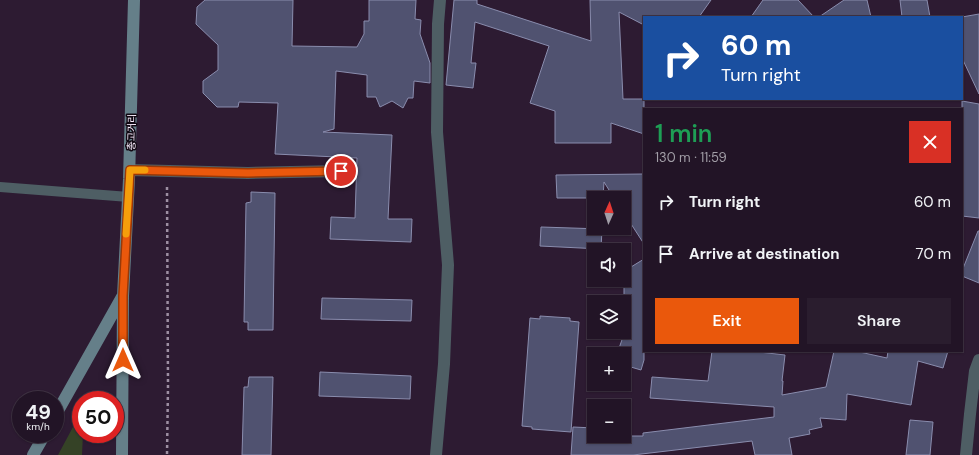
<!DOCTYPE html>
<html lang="en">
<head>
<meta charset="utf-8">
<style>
	:root { --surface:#221426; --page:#2a1d2e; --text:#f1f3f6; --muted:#a29ea7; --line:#3f3343; --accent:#ea580c }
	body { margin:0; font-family:"DM Sans","Noto Sans KR",sans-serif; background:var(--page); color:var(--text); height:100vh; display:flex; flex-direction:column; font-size:15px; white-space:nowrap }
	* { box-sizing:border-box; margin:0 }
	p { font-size:13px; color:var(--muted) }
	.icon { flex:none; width:22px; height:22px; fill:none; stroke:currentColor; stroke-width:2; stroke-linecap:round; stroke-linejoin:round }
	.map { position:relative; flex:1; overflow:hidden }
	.side { position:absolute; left:643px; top:108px; width:320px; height:244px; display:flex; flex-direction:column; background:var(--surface); border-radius:0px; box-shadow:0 1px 3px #0004,0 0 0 1px var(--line) }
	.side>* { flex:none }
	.guide { position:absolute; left:643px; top:16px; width:320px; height:84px; border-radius:0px; box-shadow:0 1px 3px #0004,0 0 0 1px var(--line); background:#1a4fa0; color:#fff; overflow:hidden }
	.needle { width:26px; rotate:3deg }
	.tools { position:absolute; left:587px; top:191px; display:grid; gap:8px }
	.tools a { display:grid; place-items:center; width:44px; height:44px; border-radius:0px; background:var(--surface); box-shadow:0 1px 3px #0004,0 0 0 1px var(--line); font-size:20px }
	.speed { position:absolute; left:12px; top:391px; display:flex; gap:8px; font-size:20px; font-weight:700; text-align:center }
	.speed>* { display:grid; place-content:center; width:52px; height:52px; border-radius:50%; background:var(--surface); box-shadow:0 1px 3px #0004,0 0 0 1px var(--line); line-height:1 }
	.speed small { font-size:10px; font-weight:400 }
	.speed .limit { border:6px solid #d22; background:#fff; color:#111 }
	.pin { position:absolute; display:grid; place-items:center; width:34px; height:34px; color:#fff; margin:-17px; border:2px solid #fff; border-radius:50%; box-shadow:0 1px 4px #0007 }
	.me { position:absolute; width:44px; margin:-22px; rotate:0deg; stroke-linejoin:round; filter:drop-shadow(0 0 3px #0008) }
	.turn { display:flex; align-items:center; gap:14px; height:84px; padding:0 12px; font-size:18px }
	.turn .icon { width:52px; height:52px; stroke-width:2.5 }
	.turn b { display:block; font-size:28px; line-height:34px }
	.round { display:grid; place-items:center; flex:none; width:42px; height:42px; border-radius:0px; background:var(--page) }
	.overview { display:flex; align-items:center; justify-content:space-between; height:68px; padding:0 12px }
	h1 { font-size:24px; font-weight:600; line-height:30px; color:#1e9e55 }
	.action { display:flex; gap:8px; margin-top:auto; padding:8px 12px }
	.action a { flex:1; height:46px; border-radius:0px; background:var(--accent); color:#fff; font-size:16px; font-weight:600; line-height:46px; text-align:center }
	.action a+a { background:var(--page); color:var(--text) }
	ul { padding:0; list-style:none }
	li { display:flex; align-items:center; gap:12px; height:52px; padding:0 12px }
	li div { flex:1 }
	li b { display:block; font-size:15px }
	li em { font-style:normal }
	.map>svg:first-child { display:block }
</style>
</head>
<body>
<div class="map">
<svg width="979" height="455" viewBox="0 0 979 455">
	<rect width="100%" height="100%" fill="#2d1b32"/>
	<path fill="#354226" d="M81,412V434H83L82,455H58Z"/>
	<path fill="#505270" stroke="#8a8dae" d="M205,0H293L292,46L357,47L364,34V21H369V0H416L415,19L421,20L420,34L430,63V83L414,81L413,98H408L403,108L392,101L380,107L376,97H367V75L336,71L334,129L323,132L392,135L388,219H412L411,242L330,239L331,217L355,218L357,158L275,154L278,103L239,102L238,107H217L203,93V81L218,70V45L196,24L197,7Z
		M454,0H477V4L591,41L590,0H711L699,17H644V25L619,12L623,99H644V134L611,123V143H555V111L530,103L549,46L475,22L471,63H476L473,88L446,85Z
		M763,0H798L814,17H751Z
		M844,0H867L871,17H819Z
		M900,0H927L930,17H902Z
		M979,14V94L962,58V17Z
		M962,101L979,104V218L962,216Z
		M644,174V244L624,213V198H614L604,182L603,198H557L556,175Z
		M251,192L275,193L273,330H248V322H244L246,203L251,202Z
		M541,227L602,229L601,249L540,246Z
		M978,231H979V283L962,276V271Z
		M644,259V360L641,370L624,365V354H617L624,334V265L631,267Z
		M322,298L412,300L411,321L321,319Z
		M540,316L570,318V321L579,322L571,432L532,429V427L522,426L530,318L540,319Z
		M712,351H750L785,355L782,381H783L782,395L826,387L834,351H855L887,358L888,351H948L943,368L918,361L911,405L847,394L846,420L820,418L822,427L809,430L810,434L789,438L792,455H755L752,441L633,455H571L573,427L594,428V436H643V433L774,417V407L650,398L652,377L708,381Z
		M320,372L411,376L410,399L319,396Z
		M249,377H273L271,455H242L244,387H248Z
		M910,420L933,422L930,455H906Z"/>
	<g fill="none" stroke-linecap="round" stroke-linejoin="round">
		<path stroke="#9d8fa2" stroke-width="2.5" stroke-dasharray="3 3" stroke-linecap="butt" d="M167,187L168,386L167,455"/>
		<path stroke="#4e5e64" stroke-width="10" d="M0,187L129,197"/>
		<path stroke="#4e5e64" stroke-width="12" d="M130,170L248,173L341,171
			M436,455L444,364L448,265L437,132L438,24L440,0
			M966,455L970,414L975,371L979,360"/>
		<path stroke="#657f89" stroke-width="12" d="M55,416L122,297
			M33,455L45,434
			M122,455L123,296L129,179L134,0"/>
	</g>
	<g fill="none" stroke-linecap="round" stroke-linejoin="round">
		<g stroke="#983908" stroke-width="10">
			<path id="route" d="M123,360V296L130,170L248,173L341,171"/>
		</g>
		<use href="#route" stroke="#ea580c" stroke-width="7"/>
		<path stroke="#f59e0b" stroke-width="7" d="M126,234L130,170H145"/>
	</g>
	<g text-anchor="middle" stroke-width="3" stroke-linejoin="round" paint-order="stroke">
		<g font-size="10" fill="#fbefff" stroke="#110913">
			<text transform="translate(131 132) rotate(-89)" y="4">총고거리</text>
		</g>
	</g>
</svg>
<div class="tools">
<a><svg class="needle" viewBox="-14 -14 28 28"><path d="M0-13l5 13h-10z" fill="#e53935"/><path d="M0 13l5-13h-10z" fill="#a29ea7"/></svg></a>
<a><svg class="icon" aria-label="sound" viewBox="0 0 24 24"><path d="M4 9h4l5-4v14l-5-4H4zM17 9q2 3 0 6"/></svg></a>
<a><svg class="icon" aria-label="layers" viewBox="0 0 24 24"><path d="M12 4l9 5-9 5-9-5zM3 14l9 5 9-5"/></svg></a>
<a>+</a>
<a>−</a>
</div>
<div class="speed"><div>49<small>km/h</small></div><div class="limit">50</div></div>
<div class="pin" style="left:341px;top:171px;background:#d93025"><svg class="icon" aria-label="arrive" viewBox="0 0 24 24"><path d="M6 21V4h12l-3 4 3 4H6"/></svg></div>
<svg class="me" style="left:123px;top:360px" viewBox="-20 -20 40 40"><path d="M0-17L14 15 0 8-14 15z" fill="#ea580c" stroke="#fff" stroke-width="4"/></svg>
<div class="guide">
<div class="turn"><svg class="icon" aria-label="right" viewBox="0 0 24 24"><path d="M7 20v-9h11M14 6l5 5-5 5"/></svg><div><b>60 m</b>Turn right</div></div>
</div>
<section class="side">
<div class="overview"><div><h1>1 min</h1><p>130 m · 11:59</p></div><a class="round" style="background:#d93025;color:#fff"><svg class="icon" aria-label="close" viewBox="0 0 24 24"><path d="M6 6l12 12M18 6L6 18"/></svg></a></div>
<ul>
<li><svg class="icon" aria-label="right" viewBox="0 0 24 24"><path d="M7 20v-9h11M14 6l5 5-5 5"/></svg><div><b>Turn right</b></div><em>60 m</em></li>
<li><svg class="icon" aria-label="arrive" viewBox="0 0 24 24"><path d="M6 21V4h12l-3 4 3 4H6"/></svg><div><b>Arrive at destination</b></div><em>70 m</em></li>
</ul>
<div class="action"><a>Exit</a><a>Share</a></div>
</section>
</div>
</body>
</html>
